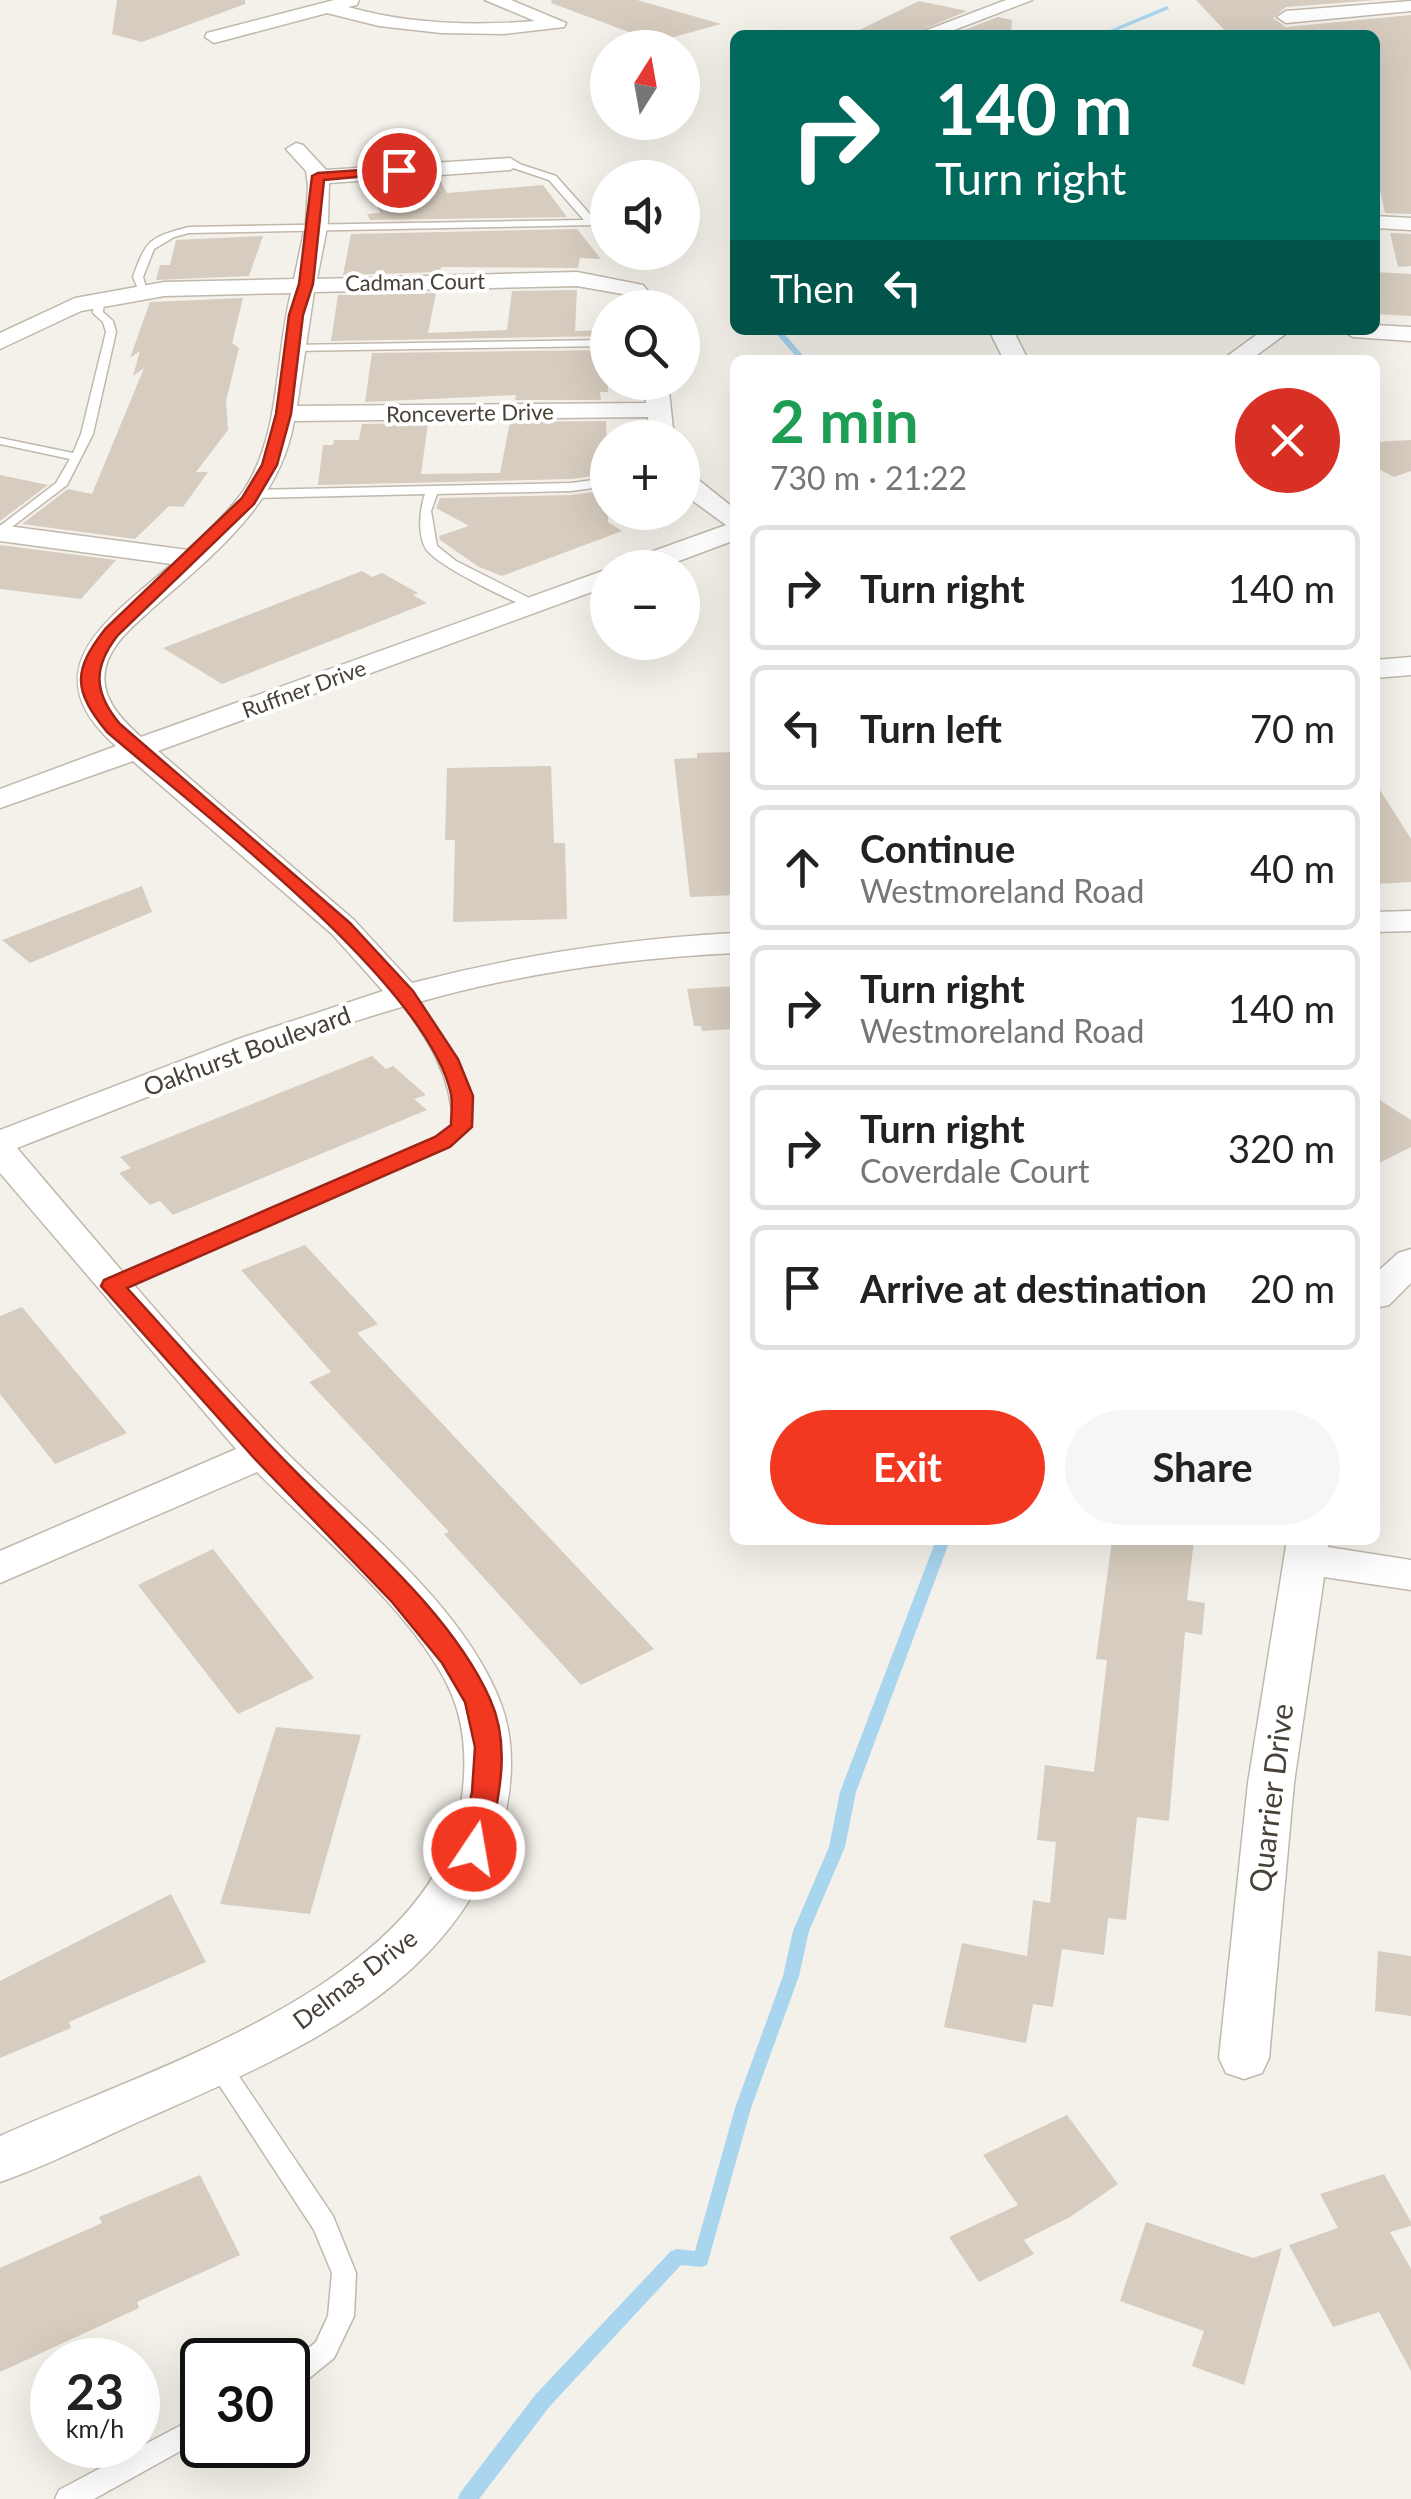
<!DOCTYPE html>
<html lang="en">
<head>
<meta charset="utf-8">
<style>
	:root { --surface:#fff; --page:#f6f6f6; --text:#222; --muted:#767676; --line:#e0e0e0; --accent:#f33822 }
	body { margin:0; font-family:Lato,sans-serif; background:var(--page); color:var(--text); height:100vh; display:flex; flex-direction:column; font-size:38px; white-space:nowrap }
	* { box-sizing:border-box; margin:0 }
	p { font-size:32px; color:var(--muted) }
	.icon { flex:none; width:55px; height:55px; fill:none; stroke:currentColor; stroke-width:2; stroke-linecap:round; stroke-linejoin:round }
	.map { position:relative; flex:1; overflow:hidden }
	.details { position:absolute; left:730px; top:355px; width:650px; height:1190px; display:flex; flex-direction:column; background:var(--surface); border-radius:15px; box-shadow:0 10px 40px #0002 }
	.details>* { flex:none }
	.hud { position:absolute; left:730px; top:30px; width:650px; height:305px; border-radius:15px; box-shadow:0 10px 40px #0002; background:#00695c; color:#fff; overflow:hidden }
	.needle { width:65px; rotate:11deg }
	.fabs { position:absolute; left:590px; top:30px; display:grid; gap:20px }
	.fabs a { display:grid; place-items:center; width:110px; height:110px; border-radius:50%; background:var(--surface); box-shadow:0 10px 40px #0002; font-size:50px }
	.speed { position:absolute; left:30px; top:2338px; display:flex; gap:20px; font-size:50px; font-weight:700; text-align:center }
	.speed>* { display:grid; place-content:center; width:130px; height:130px; border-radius:50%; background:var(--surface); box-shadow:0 10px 40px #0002; line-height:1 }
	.speed small { font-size:25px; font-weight:400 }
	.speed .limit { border:5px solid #111; border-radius:15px; background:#fff; color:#111 }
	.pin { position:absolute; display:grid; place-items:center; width:85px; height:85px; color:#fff; margin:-42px; border:5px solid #fff; border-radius:50%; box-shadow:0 2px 10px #0007 }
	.me { position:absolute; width:110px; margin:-55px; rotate:12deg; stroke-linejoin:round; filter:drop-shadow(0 0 8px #0008) }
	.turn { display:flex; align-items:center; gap:35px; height:210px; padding:0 40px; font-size:45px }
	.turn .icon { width:130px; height:130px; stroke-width:2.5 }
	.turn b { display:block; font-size:70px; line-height:85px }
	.then { display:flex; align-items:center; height:95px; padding:0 40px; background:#0003; gap:20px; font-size:38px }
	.round { display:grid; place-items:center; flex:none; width:105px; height:105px; border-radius:52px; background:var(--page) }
	.overview { display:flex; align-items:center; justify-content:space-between; height:170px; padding:0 40px }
	h1 { font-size:60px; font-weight:700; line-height:75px; color:#1e9e55 }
	.cta { display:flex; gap:20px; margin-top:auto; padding:20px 40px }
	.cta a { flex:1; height:115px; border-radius:60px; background:var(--accent); color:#fff; font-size:40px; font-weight:700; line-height:115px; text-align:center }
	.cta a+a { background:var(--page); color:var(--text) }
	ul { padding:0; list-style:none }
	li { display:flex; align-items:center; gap:30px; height:125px; margin:0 20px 15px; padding:0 20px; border:5px solid var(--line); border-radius:15px }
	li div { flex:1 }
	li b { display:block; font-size:38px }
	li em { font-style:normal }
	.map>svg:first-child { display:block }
</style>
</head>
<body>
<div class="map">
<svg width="1411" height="2499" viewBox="0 0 1411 2499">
	<rect width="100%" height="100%" fill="#f4f1ea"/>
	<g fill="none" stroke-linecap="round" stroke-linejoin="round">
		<path fill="#a9d5ef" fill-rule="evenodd" d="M1167,6L1169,9L1106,35H1098Z
			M773,330H781L807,360H799Z
			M936,1540H950L856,1792L845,1847L809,1931L799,1976L751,2108L707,2265L701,2267L681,2265L550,2406L479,2499H458L460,2493L536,2394L671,2251L677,2249L695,2251L735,2108L783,1976L793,1931L829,1847L840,1792Z"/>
	</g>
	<path fill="#d6ccbf" d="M117,0H245V4L142,42L112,34Z
		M552,0H637L721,24L656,42L551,3Z
		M1196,0H1376L1286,7L1273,18L1286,27L1411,15V214L1385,213L1375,167V35H1348L1336,31L1229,35Z
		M919,1L967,11L910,35H849Z
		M998,17L1012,20L1011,35H951Z
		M406,146L411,161L366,164L362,149Z
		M418,180L419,183L441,182L447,193L543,185L567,217L370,220L367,214L380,213L371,184Z
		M577,229L601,259L580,258L578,268L441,267L440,272L343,275L351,234Z
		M1390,233L1411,234V266L1398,267Z
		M263,236L249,276L156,280L160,265H170L176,240Z
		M1375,272L1411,274V316L1375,314Z
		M577,290L575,331L606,330V336L331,341L338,295L436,293L428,333L507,330L512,291Z
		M243,298L232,343L239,348L226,401L228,430L196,472H208L183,507L169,506L135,539L22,524L68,489L92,494L144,368L133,376L140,351L130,358L150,302Z
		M608,350V392H600L601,400H515L516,395L365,402L372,353Z
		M606,421L608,474L571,479L318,485L323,445H333L334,440H359L362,424L428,423L421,474L500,473L510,422Z
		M1411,440V471L1394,477L1375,467V442Z
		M0,475L48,485L0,521Z
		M608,490V522L622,531L502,576L479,567L440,540L439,536L469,526L436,508L440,498L571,495Z
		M0,545L116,560L81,599L0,589Z
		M362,571L372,577L382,573L418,593L413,595L427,603L222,684L163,648Z
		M735,752V895L690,897L674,759L697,758V753Z
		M551,766L554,843H565L567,919L453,922L455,840H445L447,768Z
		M1375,782L1411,839V882L1375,884Z
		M142,886L152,912L30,963L2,940Z
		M735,986V1029L702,1031L701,1026H694L687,989Z
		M372,1056L386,1069L393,1066L426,1095L414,1099L427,1110L173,1215L160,1201L150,1205L119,1173L131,1168L120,1157Z
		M1375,1097L1411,1120V1147L1375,1165Z
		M305,1245L378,1324L357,1333L654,1649L581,1685L444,1534L449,1532L309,1382L331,1372L241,1270Z
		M22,1307L127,1433L55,1464L0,1394V1316Z
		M1112,1540H1194L1187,1600L1205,1603L1202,1635L1185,1632L1169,1821L1137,1817L1126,1920L1108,1918L1104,1955L1062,1949L1053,2007L1033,2004L1026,2043L944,2027L962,1943L1027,1956L1033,1900L1050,1903L1056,1842L1037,1840L1045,1765L1094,1772L1107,1660L1096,1659Z
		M213,1549L314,1678L238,1714L138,1585Z
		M276,1727L361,1735L310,1914L220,1904Z
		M171,1894L206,1962L69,2022L71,2028L0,2058V1981Z
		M1378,1951L1411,1956V2016L1375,2011Z
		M1067,2115L1118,2184L1070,2217L1024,2240L1034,2254L979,2282L949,2237L1018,2205L983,2155Z
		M1384,2174L1411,2222V2226L1390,2232L1411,2269V2371L1379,2312L1333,2327L1289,2245L1338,2228L1320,2194Z
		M200,2175L240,2255L137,2302L139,2308L0,2372V2268L102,2223L99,2217Z
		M1146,2222L1253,2258L1282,2248L1244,2385L1192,2366L1204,2331L1120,2301Z"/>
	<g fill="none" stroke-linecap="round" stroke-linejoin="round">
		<g stroke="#c0b8ac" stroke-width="3">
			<path id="service" d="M510,161L556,176L596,221V225L189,233L174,237L154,249L143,277L148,294H140L133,277C146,240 150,237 189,227L584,220L549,180L507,166L505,164Z
				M99,296L104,299L103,312L113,321L116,332L93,434L67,485L0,536V526L56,483L70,459L0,444V438L73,453L81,434L106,332L103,322L93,313L94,299Z
				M608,340V346L291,351L286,348L291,345Z
				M608,478V486L571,491L437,494L431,511L437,546L456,561L537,602V608L532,609C511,601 437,566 426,549C417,534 420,509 425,494L253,498L247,494L253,490L571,483Z
				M405,990L411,992C436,1029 482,1082 467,1131L449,1146L119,1289H107L104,1285L107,1281L437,1138L453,1126C452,1073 426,1037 397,995Z
				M218,2054L226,2057L333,2216L356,2273L354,2316L334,2358L297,2388L288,2392V2365L316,2342L328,2316L332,2273L314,2230L210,2071L206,2064L210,2057Z
				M202,2414V2439L94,2499H55L59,2490Z"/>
		</g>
		<g stroke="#c0b8ac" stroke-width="3">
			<path id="minor" d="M334,0H359L357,5L348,7C407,24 474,26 535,21L485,0H511L566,23L564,27L504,34L441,33L379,26L327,13L214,43L205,37L207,33Z
				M1006,0H1032L941,35H914Z
				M1411,1V11L1286,23L1277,17L1286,11Z
				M296,143L303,145L326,170L510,158L520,164L510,170L329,183L328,222L317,279L577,272L643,285L662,308H638L628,295L577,286L314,292L297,406L646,403L644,382H668L674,438H650L648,417L294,421C280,504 213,555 154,607C136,624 113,641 106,666C98,696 121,719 141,737L608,569V586L158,751L354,920L412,983C519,955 625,939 735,933V953C628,958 522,973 419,1002C282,1040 150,1097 17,1148C102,1248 186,1348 276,1442C350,1519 463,1602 501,1704C515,1741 513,1785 503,1823C458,1988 287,2056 145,2119C97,2140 49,2165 0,2182V2136C147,2069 438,1984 462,1797C467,1759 465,1721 448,1686C411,1610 317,1533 257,1472L0,1583V1551L236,1449L0,1173V1130L241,1038L383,991L332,934L133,761L0,808V789L116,746C28,669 111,617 172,564L0,541V525L188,550C209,531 230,511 246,487C281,430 275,356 291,293L164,296L81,311L0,349V333L75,298L164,282L294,279L306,222L308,185L306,171L286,149Z
				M1375,216L1411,218V230L1375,228Z
				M1375,325L1411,327V341L1353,337L1341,330H1375Z
				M989,330H1013L1028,360H1004Z
				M1263,330H1291L1250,360H1222Z
				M682,471L691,474L735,509V540L660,568H620L623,562L726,525L682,493Z
				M1411,657V675L1375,678V660Z
				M1411,911V931L1375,932V912Z
				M1411,1249V1283L1389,1305L1375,1308V1274L1398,1253Z
				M1287,1540H1329L1328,1547L1411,1560V1590L1324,1577L1294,1783L1269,2058L1262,2073L1244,2079L1226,2073L1219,2058L1248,1783Z"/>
		</g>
		<use href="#service" fill="#fff" fill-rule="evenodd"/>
		<use href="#minor" fill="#fff" fill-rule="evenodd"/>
	</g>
	<path fill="#f33822" stroke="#9e2416" stroke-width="2.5" d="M403,167V172L399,173L324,180L313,284L303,315L291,414L277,465L254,504L118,635C92,668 94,693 120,724L350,923L413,991L458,1059L473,1096L472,1127L450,1147L127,1288C182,1348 235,1410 292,1468C358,1536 451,1612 490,1699C512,1747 498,1800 488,1849L484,1857L474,1860L463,1857L459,1849L472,1792L475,1747L465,1702L442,1663L392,1602L254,1458L101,1286L104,1280L435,1137L451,1125C451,1115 453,1104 451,1094C427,983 196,809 107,732C73,690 72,671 106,628L242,498L262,465L276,414L289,315L299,284L312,176L318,173Z"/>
	<g text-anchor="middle" stroke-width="8" stroke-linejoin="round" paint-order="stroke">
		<g font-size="22" fill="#484138" stroke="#fff">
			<text transform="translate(415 282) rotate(-1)" y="8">Cadman Court</text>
			<text transform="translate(470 413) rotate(-1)" y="8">Ronceverte Drive</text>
			<text transform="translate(304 689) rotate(-20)" y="8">Ruffner Drive</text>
		</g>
		<g font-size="25" fill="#484138" stroke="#fff">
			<text transform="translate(247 1051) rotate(-20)" y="9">Oakhurst Boulevard</text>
			<text transform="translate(355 1979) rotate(-37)" y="9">Delmas Drive</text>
		</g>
		<g font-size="30" fill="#484138" stroke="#fff">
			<text transform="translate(1272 1798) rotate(-83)" y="10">Quarrier Drive</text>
		</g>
	</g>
</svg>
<div class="fabs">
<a><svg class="needle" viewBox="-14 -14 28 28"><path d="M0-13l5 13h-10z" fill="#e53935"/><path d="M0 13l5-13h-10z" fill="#767676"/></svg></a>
<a><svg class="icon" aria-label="sound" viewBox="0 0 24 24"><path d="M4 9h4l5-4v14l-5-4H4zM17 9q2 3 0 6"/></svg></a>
<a><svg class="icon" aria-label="search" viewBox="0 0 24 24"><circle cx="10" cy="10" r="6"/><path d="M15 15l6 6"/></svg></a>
<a>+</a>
<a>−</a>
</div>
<div class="speed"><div>23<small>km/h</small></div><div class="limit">30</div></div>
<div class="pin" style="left:399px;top:170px;background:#d93025"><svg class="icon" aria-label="arrive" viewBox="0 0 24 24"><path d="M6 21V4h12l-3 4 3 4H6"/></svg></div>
<svg class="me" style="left:474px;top:1849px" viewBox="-20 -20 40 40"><circle r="17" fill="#f33822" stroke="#fff" stroke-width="3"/><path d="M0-11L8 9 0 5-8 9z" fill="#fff"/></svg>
<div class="hud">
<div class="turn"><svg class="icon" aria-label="right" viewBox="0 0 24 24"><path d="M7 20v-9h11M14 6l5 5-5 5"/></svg><div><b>140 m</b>Turn right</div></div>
<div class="then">Then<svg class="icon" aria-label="left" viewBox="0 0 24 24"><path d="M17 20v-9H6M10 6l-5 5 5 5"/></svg></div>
</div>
<section class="details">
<div class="overview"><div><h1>2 min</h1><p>730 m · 21:22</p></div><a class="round" style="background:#d93025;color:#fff"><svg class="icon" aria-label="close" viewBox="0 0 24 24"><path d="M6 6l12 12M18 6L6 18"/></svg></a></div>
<ul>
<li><svg class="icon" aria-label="right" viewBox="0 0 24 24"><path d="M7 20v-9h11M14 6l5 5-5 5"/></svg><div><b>Turn right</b></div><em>140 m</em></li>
<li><svg class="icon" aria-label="left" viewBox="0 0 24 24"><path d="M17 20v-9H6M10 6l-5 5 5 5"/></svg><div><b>Turn left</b></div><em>70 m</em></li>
<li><svg class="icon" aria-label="ahead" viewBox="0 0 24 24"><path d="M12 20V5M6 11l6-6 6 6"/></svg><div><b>Continue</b><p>Westmoreland Road</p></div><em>40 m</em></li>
<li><svg class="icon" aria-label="right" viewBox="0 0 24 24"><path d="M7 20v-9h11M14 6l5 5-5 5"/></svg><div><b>Turn right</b><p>Westmoreland Road</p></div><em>140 m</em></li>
<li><svg class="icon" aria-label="right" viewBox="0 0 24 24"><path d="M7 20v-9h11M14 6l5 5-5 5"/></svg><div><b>Turn right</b><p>Coverdale Court</p></div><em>320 m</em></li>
<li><svg class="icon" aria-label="arrive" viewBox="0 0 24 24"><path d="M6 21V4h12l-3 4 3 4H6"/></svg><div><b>Arrive at destination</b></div><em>20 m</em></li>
</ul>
<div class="cta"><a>Exit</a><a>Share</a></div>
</section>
</div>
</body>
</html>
